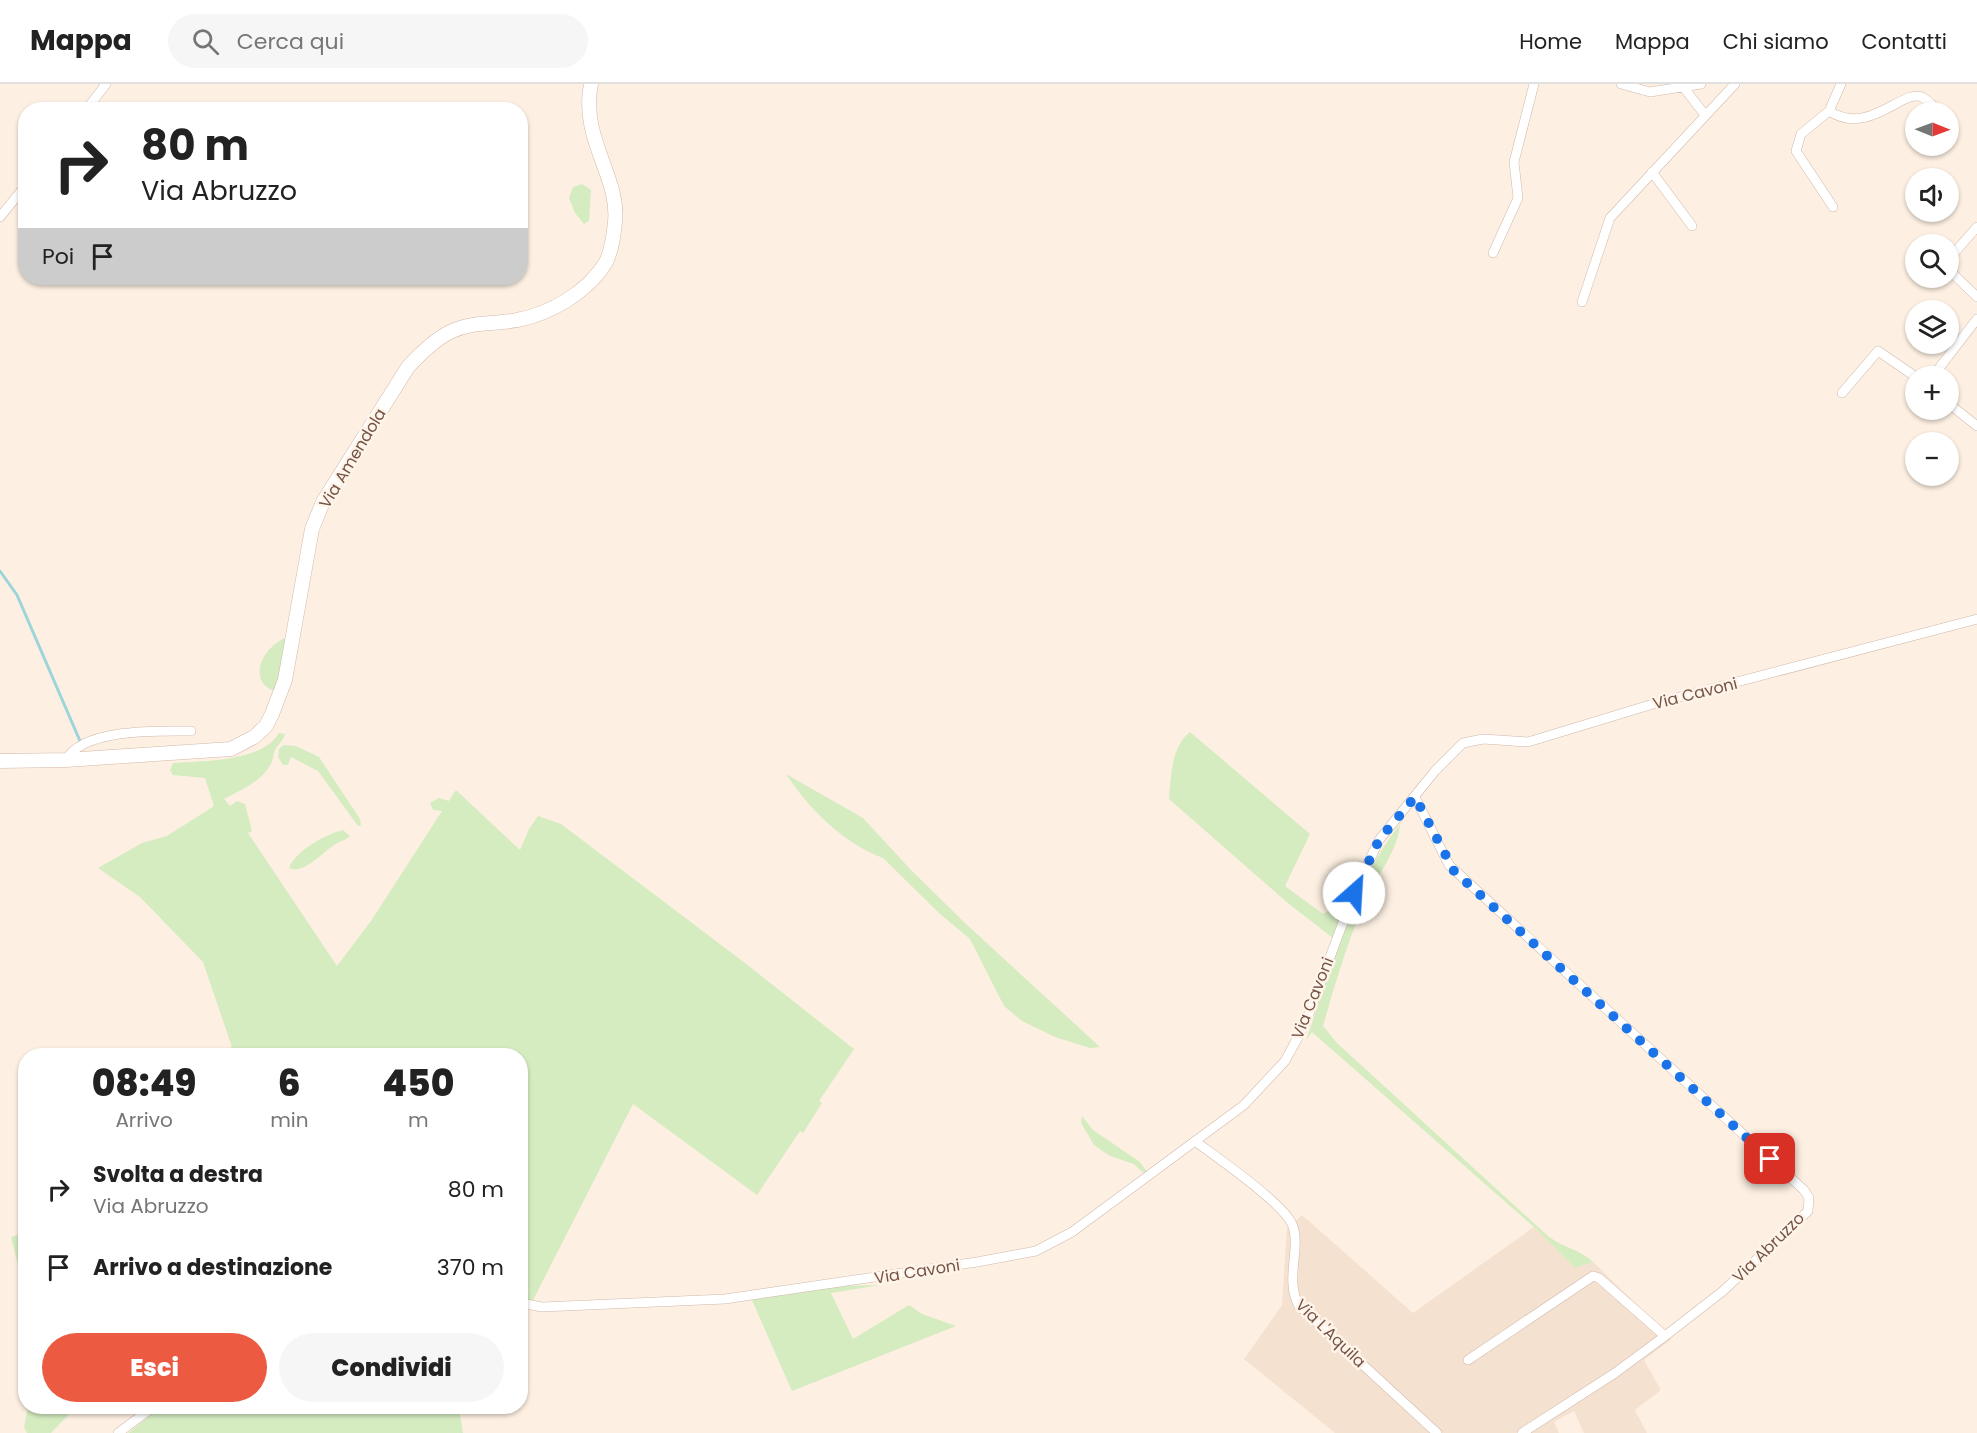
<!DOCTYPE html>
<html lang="it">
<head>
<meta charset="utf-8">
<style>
	:root { --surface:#fff; --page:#f6f6f6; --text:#222; --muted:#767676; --line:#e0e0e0; --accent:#ec5a42 }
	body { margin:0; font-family:Poppins,sans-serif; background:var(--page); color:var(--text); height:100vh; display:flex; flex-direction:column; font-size:22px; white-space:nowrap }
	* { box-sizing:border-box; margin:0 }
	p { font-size:20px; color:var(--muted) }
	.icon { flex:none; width:33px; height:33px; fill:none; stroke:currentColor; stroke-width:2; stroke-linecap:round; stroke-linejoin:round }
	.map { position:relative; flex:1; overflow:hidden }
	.side { position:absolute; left:18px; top:964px; width:510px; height:366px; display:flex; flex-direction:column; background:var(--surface); border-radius:24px; box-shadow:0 2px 4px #0004 }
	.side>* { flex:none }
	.guide { position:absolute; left:18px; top:18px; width:510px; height:183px; border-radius:24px; box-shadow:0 2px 4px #0004; background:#fff; color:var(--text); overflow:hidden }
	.needle { width:39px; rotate:91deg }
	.fabs { position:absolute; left:1905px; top:18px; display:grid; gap:12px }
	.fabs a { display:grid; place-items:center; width:54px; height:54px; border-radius:50%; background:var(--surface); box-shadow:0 2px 4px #0004; font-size:30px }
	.pin { position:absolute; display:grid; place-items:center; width:51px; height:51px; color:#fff; margin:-26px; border-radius:12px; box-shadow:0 3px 9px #0006 }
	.me { position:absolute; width:66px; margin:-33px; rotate:26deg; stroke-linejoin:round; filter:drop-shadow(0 0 4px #0008) }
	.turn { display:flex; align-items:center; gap:21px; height:126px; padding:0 24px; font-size:27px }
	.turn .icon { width:78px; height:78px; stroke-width:2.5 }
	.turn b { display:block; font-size:42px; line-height:51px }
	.then { display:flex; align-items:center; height:57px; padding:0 24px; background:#0003; gap:12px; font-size:22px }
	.eta { display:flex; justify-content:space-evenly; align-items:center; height:102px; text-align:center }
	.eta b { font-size:36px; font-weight:800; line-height:42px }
	.primary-button { display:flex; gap:12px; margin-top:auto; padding:12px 24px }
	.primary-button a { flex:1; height:69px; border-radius:36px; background:var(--accent); color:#fff; font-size:24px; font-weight:800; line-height:69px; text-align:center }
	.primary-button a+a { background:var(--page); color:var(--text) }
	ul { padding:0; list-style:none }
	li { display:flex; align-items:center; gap:18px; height:78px; padding:0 24px }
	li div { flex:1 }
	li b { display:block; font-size:22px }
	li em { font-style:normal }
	header { display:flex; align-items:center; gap:36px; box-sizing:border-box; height:84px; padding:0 30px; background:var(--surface); border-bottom:2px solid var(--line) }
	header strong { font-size:28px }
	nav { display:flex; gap:33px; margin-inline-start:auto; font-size:21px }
	.search { width:420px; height:54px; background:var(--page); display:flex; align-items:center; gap:15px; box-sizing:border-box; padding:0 21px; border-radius:33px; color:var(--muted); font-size:22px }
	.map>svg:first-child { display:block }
</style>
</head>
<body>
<header>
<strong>Mappa</strong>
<div class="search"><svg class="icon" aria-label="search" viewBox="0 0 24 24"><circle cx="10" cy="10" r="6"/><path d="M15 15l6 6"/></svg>Cerca qui</div>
<nav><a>Home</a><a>Mappa</a><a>Chi siamo</a><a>Contatti</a></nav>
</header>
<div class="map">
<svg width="1977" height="1349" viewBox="0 0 1977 1349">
	<rect width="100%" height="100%" fill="#fdf0e2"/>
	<path fill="#f5e1d0" d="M1302,1131L1413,1229L1534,1143L1575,1184L1593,1178L1672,1255L1644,1276L1661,1306L1635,1326L1647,1349H1584L1574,1327L1554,1338L1559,1349H1335L1244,1275L1282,1221L1287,1144Z"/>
	<path fill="#d5ebc0" d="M582,100L591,106L589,137L584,140L575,129L569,114L573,103Z
		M288,553L277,608C244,598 264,560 288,553Z
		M1190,648L1310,750L1285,802L1323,830L1338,821L1356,789L1361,792L1333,854L1289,820L1169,715C1171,692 1171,663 1190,648Z
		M279,649L285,650C283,658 278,660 275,666C273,671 273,676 271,680C261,698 241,706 224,715L230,722L237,717L245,720L252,747L248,749L337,882L371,837L442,727L433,726L430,719L439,714L449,717L456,706L520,766L529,745L538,732L561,740L745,879L854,965L819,1017L822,1019L803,1049L800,1047L757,1111L633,1020L531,1220L521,1218L520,972H214L232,963L203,878L140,813L98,784L142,759L167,752L214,722L205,694L173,691L170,686L173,679C202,677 263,678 279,649Z
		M284,661L296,662L319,673L360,735L361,741L358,742L318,687L291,673L288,681H283L278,673L279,665Z
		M786,690L863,734L910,785L966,840L1100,963L1090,964L1055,953L1022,937L1004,922L970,855L939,829L883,774C843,759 809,725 786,690Z
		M1400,740C1398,767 1377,791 1366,815C1348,856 1335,900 1323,942L1337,959L1548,1152C1565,1165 1578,1164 1593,1178L1575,1184L1534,1143L1312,948L1306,956C1332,884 1352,801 1400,740Z
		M343,746L350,752C345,757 339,757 334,761C322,769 303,791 289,784C295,767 326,750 343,746Z
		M1082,1032L1093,1046L1140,1078L1148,1089L1142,1088L1134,1080L1110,1072L1094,1061L1081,1039Z
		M25,1149H26L25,1209L11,1153Z
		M881,1201L831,1209L853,1255L909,1221L922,1230L956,1242L792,1307L751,1214L833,1202Z
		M28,1323H76L51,1349H27L24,1343Z
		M169,1323H459L463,1349H128L152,1330Z"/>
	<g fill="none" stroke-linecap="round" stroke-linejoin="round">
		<path stroke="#9bd5d9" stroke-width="3" d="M0,487L17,511L80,657"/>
		<g stroke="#d0b8ab" stroke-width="10">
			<path id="minor" d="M1621,0L1650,8L1701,0
				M1684,4L1705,31
				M86,26L106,0
				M1829,27C1869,53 1903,4 1922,13C1929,17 1935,24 1941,28
				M1948,37H1949
				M1652,88L1692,142
				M1833,123L1796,67L1801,50L1829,27L1841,0
				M0,133L26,101
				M1977,143L1955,168L1949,186L1977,213
				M1493,169L1518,114L1514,78L1534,0
				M1582,218L1610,134L1735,0
				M1933,292L1977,235
				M1842,309L1878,267L1916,293
				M1948,319L1977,342
				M66,676C83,644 159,647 191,647
				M1415,713L1449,781L1804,1106L1809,1114L1808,1127L1723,1207L1665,1252L1615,1289L1522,1349
				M1195,1057C1216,1073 1283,1119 1292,1140C1302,1163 1284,1195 1299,1222L1437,1349
				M520,1219L542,1223L725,1215L977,1178L1036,1167L1072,1148L1244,1021L1285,977L1305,940L1354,809L1379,756L1435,687L1463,659L1483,655L1528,658L1653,620L1977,535
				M1468,1276L1593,1192L1599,1194L1665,1252
				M118,1349L153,1323"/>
		</g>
		<g stroke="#d4b8a8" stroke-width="15">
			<path id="secondary" d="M0,677L66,676L231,665L254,653L266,642L272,630L285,596L312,445L323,418L408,283C420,270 434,256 450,248C472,237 493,241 517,236C550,230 588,208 606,178C611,168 614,149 615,138C620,93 580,55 591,0"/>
		</g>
		<use href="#minor" stroke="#fff" stroke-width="9"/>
		<use href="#secondary" stroke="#fff" stroke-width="14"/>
	</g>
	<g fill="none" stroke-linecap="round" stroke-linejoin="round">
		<path stroke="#1a73e8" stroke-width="10" stroke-dasharray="0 18" d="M1354,809L1379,756L1415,713L1454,787L1770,1075"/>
	</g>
	<g text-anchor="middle" stroke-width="5" stroke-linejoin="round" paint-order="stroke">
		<g font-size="16" fill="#755447" stroke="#fff4e9">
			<text transform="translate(352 374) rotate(-59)" y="6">Via Amendola</text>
			<text transform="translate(1695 609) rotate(-14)" y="6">Via Cavoni</text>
			<text transform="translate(1312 914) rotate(-68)" y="6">Via Cavoni</text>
			<text transform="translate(1768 1163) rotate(-44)" y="6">Via Abruzzo</text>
			<text transform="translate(917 1187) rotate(-9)" y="6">Via Cavoni</text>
			<text transform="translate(1331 1249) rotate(44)" y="6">Via L'Aquila</text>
		</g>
	</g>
</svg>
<div class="fabs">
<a><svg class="needle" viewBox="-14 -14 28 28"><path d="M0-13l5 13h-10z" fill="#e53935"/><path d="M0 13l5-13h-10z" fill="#767676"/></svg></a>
<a><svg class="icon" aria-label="sound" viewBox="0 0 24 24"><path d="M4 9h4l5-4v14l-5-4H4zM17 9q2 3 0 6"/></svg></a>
<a><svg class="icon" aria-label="search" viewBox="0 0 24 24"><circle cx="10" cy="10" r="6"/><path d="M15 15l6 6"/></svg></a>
<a><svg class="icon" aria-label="layers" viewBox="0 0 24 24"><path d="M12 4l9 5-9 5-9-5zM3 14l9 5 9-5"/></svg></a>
<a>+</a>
<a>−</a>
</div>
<div class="pin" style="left:1770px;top:1075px;background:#d93025"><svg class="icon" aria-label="arrive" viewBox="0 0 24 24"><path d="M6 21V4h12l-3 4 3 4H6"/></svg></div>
<svg class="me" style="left:1354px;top:809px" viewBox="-20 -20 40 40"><circle r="19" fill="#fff"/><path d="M0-13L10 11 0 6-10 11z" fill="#1a73e8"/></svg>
<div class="guide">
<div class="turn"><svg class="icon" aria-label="right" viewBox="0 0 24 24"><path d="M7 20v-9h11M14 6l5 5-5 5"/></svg><div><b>80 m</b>Via Abruzzo</div></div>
<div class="then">Poi<svg class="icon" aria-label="arrive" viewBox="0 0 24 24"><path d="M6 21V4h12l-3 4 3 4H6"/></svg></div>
</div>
<section class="side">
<div class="eta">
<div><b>08:49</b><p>Arrivo</p></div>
<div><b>6</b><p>min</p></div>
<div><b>450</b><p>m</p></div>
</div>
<ul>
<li><svg class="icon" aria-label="right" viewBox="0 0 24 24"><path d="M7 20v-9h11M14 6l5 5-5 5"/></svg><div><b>Svolta a destra</b><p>Via Abruzzo</p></div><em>80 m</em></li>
<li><svg class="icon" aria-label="arrive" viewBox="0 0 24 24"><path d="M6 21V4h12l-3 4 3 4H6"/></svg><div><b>Arrivo a destinazione</b></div><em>370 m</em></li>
</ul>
<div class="primary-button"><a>Esci</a><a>Condividi</a></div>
</section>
</div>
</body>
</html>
